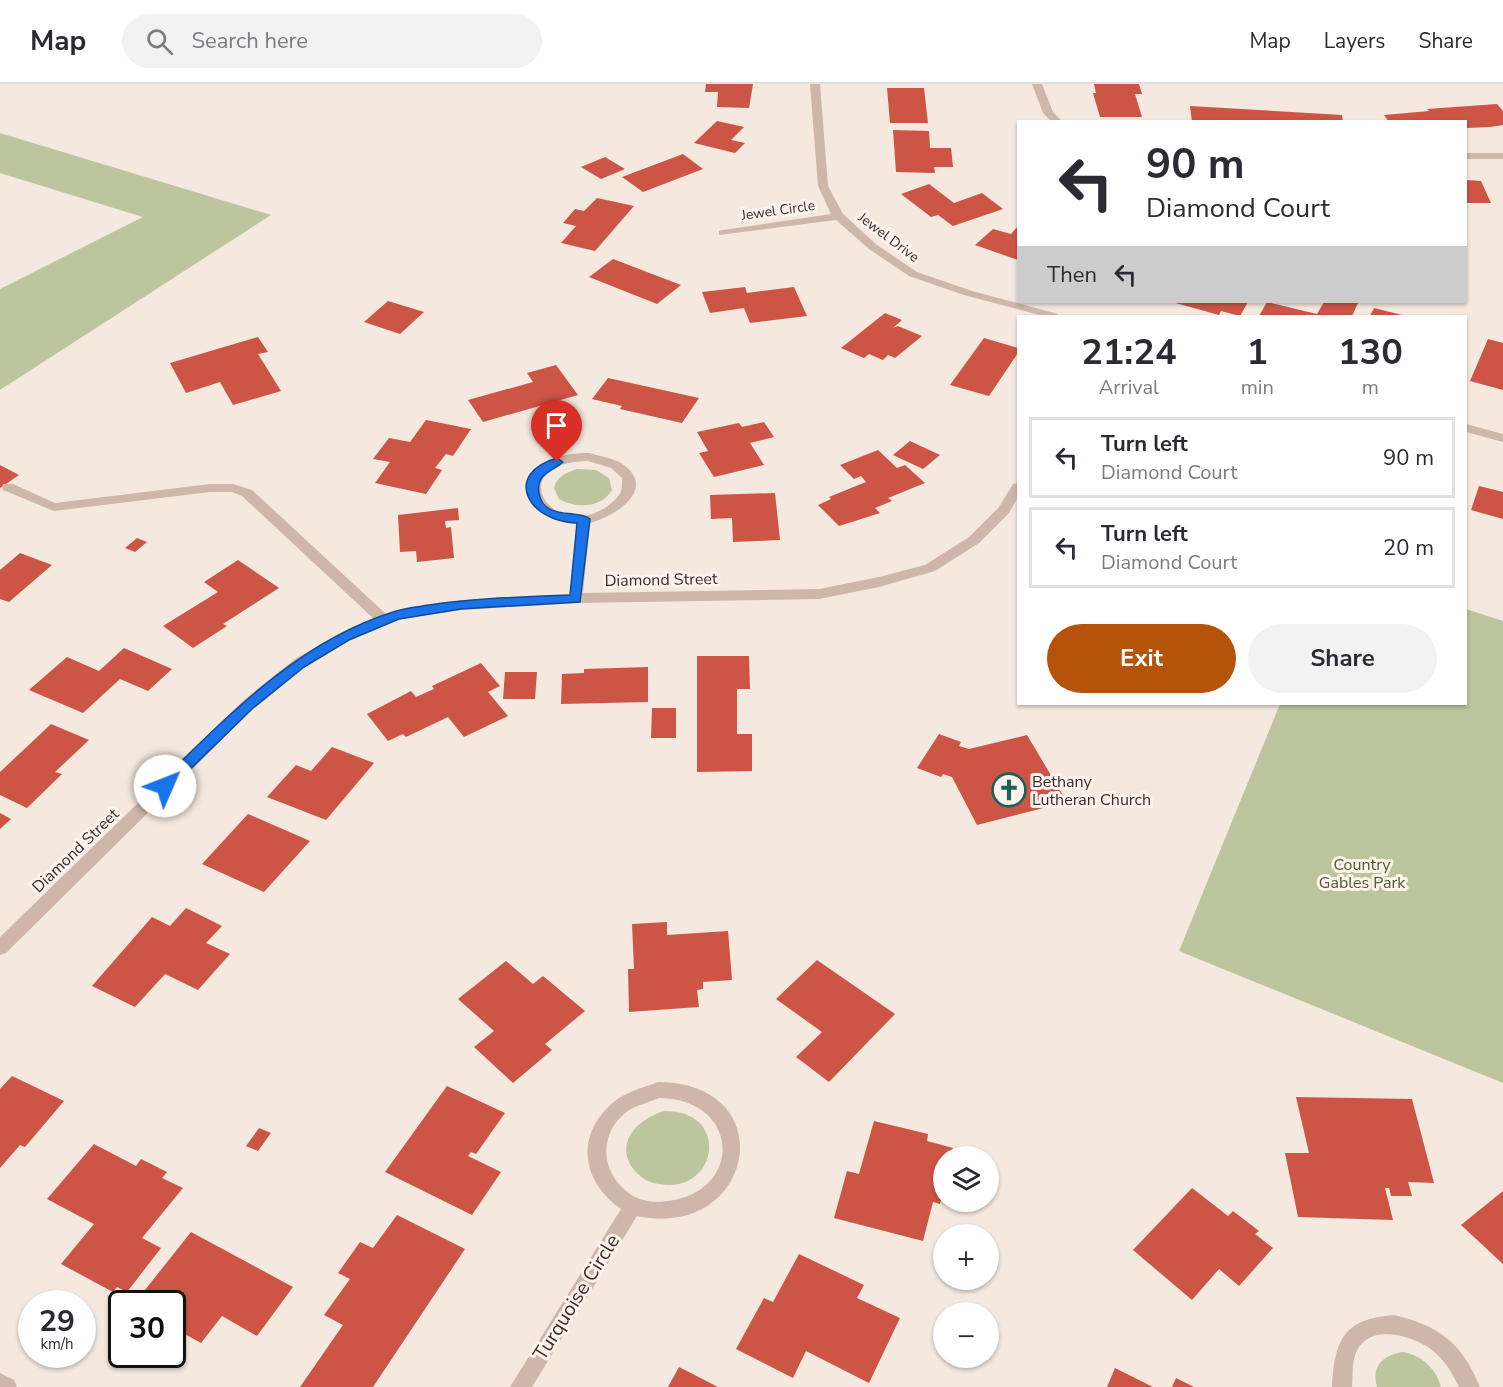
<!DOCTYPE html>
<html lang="en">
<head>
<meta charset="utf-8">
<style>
	:root { --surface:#fff; --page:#f2f2f3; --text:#2b2b33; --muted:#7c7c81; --line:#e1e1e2; --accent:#b45309 }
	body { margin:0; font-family:"Nunito Sans",sans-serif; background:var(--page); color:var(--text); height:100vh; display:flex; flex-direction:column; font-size:22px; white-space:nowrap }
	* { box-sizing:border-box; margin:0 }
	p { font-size:20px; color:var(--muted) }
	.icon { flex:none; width:33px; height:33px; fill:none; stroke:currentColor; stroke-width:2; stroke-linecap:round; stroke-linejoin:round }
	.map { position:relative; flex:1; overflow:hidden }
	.drawer { position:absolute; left:1017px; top:231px; width:450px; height:390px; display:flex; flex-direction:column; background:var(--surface); border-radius:0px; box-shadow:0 2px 4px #0004 }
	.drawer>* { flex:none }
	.hud { position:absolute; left:1017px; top:36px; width:450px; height:183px; border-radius:0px; box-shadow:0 2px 4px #0004; background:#fff; color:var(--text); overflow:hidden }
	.fabs { position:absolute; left:933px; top:1062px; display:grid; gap:12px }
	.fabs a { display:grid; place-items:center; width:66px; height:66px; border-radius:50%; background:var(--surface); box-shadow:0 2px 4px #0004; font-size:30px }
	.speed { position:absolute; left:18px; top:1206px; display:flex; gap:12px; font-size:30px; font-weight:700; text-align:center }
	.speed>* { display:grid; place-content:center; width:78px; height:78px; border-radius:50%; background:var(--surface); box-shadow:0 2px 4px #0004; line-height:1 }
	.speed small { font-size:15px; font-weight:400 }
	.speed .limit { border:3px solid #111; border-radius:9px; background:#fff; color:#111 }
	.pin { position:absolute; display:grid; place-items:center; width:51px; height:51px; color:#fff; margin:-62px -26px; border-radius:50% 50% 50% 0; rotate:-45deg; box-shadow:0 0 6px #0007 }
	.pin .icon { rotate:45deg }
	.me { position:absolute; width:66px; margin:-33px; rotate:46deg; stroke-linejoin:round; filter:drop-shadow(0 0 4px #0008) }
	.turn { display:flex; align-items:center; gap:21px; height:126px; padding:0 30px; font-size:27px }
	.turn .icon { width:78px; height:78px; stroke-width:2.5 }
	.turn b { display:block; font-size:42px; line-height:51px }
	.then { display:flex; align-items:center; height:57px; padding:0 30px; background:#0003; gap:12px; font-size:22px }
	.eta { display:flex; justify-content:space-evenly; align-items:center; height:102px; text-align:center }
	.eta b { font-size:36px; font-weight:700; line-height:42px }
	.button { display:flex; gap:12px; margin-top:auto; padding:12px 30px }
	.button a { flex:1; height:69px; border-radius:36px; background:var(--accent); color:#fff; font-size:24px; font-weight:700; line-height:69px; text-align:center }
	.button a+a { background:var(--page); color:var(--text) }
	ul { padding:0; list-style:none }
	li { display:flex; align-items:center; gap:18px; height:81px; margin:0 12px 9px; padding:0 18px; border:3px solid var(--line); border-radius:0px }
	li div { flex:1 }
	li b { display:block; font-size:22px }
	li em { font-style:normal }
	header { display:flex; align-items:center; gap:36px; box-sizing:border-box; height:84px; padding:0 30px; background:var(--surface); border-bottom:2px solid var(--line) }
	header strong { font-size:28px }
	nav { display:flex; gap:33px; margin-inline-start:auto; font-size:21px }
	.search { width:420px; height:54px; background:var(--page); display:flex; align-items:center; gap:15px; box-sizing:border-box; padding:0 21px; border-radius:33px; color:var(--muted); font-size:22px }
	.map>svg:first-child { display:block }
</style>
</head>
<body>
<header>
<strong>Map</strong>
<div class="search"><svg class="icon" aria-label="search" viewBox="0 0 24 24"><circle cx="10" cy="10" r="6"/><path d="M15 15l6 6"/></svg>Search here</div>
<nav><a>Map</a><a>Layers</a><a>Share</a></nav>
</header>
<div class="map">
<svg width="1503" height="1303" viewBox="0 0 1503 1303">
	<rect width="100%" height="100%" fill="#f4e8df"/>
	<path fill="#bdc59e" d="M0,49L271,131L0,306V205L143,133L0,89Z
		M577,385L596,386L609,394L612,406C601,424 577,425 559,415L554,404C557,392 566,389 577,385Z
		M1466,525L1503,537V999L1179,867L1280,620H1466Z
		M665,1027C732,1027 717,1111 659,1100C650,1099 642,1095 635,1087C612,1060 638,1034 665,1027Z
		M1403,1268C1422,1272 1436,1284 1441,1303H1377C1371,1282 1383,1271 1403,1268Z"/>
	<path fill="#cc5546" d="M706,0H753L749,24L717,23L718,8H705Z
		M1094,0H1139L1142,10H1135L1142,33H1100L1093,9H1096Z
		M887,4H924L928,39H890Z
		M1497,20L1503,27V41L1490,43L1466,44V38H1389L1384,31L1429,27L1427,25Z
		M1190,22L1342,31L1343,38H1192Z
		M717,37L744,43L731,56L745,59L735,69L694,59Z
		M893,46L929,47L930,64H951L953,83H934L935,89L896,88Z
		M683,70L703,85L643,108L622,93Z
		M605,73L625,85L601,95L581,83Z
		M1466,96L1481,97L1491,119H1466Z
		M929,100L954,119L982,109L1003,125L953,142L938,131L931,133L901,110Z
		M597,114L634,122L595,167L561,159L576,142L563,139L575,125L584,127Z
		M1018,142V176L975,161L993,145L1011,150Z
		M613,175L681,201L657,220L589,193Z
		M745,203L747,209L794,203L807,232L750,239L744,224L710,229L702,208Z
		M388,217L424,228L400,250L364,238Z
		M1172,218H1248L1240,232L1221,227L1219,231Z
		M1267,218L1317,230L1324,218L1358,219L1352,232H1259Z
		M1374,224L1406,232H1370Z
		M885,229L902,236L893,244L898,242L922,252L895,274L888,271L883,276L869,270L864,274L841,264Z
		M258,253L268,268L258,270L281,307L233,321L220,298L186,309L170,279Z
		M984,254L1018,264V269L989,312L950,301Z
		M1488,255L1503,259V306L1470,297Z
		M556,281L578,311L483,338L468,316L533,298L527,289Z
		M608,294L699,314L682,339L620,325L622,322L592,315Z
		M426,336L471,345L453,372L446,370L435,384L442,386L426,410L375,399L390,378L373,375L389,354L410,358Z
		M764,338L774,353L750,359L764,381L714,393L699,369L708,367L697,348L739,339L742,343Z
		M910,357L940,371L923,385L893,371Z
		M878,366L897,384L905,381L925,399L888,414L892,417L875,424L880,429L839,442L818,421L831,415L829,413L866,398L861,392L854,395L840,381Z
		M0,381L19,391L0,404Z
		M1479,402L1503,408V435L1471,426Z
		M775,409L780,456L733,458L732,434L711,435L710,411Z
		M458,424L459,436L445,437L446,444L451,443L454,474L417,478L416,467L400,468L398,431Z
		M137,454L147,458L135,468L125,464Z
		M20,469L52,481L9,518L0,515V486Z
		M238,476L279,504L223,540L227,542L193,564L163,542L218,508L204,498Z
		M124,564L172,585L148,607L120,595L83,629L29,606L67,573L99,587Z
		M697,572H749L750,605H737V650H752V687L697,688Z
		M481,579L500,602L488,608L508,632L464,653L448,633L406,653L403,650L388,657L367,630L411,607L416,613L434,605L432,602Z
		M648,583V618L561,620L562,590L584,589V585Z
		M505,588H537L535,615H503Z
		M652,624H676V654H651Z
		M51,640L89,656L55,688L62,690L27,724L0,711V688Z
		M939,650L961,658L959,662L969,665L1027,651L1067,718L977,741L952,693L943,690L941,693L917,684Z
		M332,663L374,679L326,736L267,713L296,681L311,687Z
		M0,729L11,735L0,745Z
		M248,730L310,757L264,808L202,780Z
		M186,824L222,842L206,859L230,870L198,906L165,890L135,923L92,902L152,833L170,842Z
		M667,838V851L728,847L732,896L703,898V905L697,906L699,923L629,928L628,885H634L632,840Z
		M817,876L895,930L829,998L796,973L822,948L776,915Z
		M506,877L533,900L543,892L585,927L545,960L552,966L513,999L474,963L494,947L458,915Z
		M12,992L64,1017L25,1063L20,1061L0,1084V1005Z
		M447,1002L505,1029L476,1070L471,1068L468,1072L501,1088L472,1131L385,1088Z
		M1296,1013L1412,1015L1434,1099L1408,1098L1412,1112H1391L1389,1104H1385L1393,1136L1298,1133L1285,1069H1309Z
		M874,1037L928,1050L927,1057L953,1064L951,1072H944V1104L940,1120L933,1118L923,1157L834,1134L847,1087L859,1090Z
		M259,1044L271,1049L258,1067L246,1062Z
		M94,1060L136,1082L141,1075L167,1088L162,1094L183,1104L142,1154L161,1164L127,1208L117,1203L113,1208L61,1180L94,1140L47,1115Z
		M1192,1104L1228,1132L1233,1127L1259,1147L1255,1150L1273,1164L1239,1202L1219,1185L1192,1216L1133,1166Z
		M1503,1107V1180L1461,1141Z
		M397,1131L465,1165L373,1303H300L343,1241L324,1231L350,1195L338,1189L360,1158L373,1164Z
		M191,1148L293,1203L257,1252L222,1232L201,1259L172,1243V1220H157L141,1211Z
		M799,1170L864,1201L857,1214L900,1234L869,1299L806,1267L793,1294L736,1265L764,1214L773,1218Z
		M679,1283L718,1303H668Z
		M1115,1284L1153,1303H1107Z
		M1176,1294L1194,1303H1172Z"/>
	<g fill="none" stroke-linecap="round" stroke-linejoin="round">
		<path fill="#ceb6aa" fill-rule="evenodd" d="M810,0H820L828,102L843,130L877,161L917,188L972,207L1058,230L1059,232H1043L964,211L909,192L869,165L836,136L719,151V147L723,146L831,130L818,102Z
			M1032,0H1042L1053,28L1063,38H1052L1043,29Z
			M1466,69H1503V75H1466Z
			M1466,340L1503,350V358L1466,348Z
			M589,369C599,372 613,374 621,379C659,404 616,432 590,439L583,509L819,505L879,493L925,481L969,453L999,423L1013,400L1018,399V413L1009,429L979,459L935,487L879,503L819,515L576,519L461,526L400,535L349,556L305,583L253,625L6,869L0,871V853L243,617L295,575L339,550L374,535L242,412L232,408H210L54,427L3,406L2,403L3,400H13L55,419L210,400H233L252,406L386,530L397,526L461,516L570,510L577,440C568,440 562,438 554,435C527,426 517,397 544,380C557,371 574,369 589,369ZM588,377L611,384L622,394C623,407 620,413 609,421C554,462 499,379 588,377Z
			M658,998C785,999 754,1157 637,1132L532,1303H510L621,1125C580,1096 575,1049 615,1017C626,1008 645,1003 658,998ZM659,1014C739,1015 743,1103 674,1116C658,1119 643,1119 630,1110C599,1088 598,1048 629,1026C638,1021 650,1018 659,1014Z
			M1394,1231C1440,1242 1462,1259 1480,1303H1459C1452,1289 1445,1276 1432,1266C1410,1249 1362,1238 1354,1275C1352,1283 1353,1294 1352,1303H1332C1335,1256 1343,1235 1394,1231Z
			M0,1289L14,1296L17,1303H0Z"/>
	</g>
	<path fill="#1a73e8" stroke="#114b97" stroke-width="1.5" d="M557,374L563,378C557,384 546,387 541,395C538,400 538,404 539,409C543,437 579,425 590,435L580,518L461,525L399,535L349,556L304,583L253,624L170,705H160L158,702L160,698C230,630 298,558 393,528C404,524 417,523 429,521C476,514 523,513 570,511L577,439C528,438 502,390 557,374Z"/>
	<defs>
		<g id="church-ring" transform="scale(1.725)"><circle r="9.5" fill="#fbf3ec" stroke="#1d5f5b" stroke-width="1.5"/><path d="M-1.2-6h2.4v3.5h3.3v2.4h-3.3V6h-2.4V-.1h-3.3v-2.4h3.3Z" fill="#1d5f5b"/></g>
	</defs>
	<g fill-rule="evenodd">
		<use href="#church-ring" x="1009" y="706"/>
	</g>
	<g text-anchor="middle" stroke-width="6" stroke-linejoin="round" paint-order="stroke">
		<g font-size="14" fill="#3b2d2a" stroke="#fbf3ec">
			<text transform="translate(778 126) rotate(-8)" y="5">Jewel Circle</text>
			<text transform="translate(889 153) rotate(37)" y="5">Jewel Drive</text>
		</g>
		<g font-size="16" fill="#3b2d2a" stroke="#fbf3ec">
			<text transform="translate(661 495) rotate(-1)" y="6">Diamond Street</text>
			<text transform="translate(75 766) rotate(-44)" y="6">Diamond Street</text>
		</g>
		<g font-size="16" fill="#3b2d2a" stroke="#fbf3ec" text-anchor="start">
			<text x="1032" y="703">Bethany<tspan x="1032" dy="18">Lutheran Church</tspan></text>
		</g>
		<g font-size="16" fill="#4f5b2c" stroke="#fbf3ec">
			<text x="1362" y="786">Country<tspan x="1362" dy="18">Gables Park</tspan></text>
		</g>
		<g font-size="20" fill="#3b2d2a" stroke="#fbf3ec">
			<text transform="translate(576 1213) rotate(-58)" y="7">Turquoise Circle</text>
		</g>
	</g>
</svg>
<div class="fabs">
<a><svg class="icon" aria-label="layers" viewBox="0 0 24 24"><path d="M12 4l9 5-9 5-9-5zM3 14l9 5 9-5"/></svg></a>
<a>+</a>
<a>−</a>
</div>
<div class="speed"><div>29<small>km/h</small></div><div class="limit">30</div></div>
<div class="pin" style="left:557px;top:378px;background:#d93025"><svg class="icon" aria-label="arrive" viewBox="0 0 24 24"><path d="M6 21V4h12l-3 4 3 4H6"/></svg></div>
<svg class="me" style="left:165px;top:702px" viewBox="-20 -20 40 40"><circle r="19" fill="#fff"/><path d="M0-13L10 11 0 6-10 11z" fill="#1a73e8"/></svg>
<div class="hud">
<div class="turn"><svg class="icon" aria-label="left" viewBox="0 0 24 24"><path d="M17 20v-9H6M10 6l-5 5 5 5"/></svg><div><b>90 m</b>Diamond Court</div></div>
<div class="then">Then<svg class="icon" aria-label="left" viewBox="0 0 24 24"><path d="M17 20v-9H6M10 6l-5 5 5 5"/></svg></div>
</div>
<section class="drawer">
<div class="eta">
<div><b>21:24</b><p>Arrival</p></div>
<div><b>1</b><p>min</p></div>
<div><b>130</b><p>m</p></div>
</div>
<ul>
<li><svg class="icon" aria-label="left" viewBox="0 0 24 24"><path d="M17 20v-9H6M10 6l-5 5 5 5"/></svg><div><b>Turn left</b><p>Diamond Court</p></div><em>90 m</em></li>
<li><svg class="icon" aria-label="left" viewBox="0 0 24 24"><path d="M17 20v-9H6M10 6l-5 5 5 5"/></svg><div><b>Turn left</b><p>Diamond Court</p></div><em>20 m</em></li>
</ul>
<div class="button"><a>Exit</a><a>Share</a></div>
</section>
</div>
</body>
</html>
